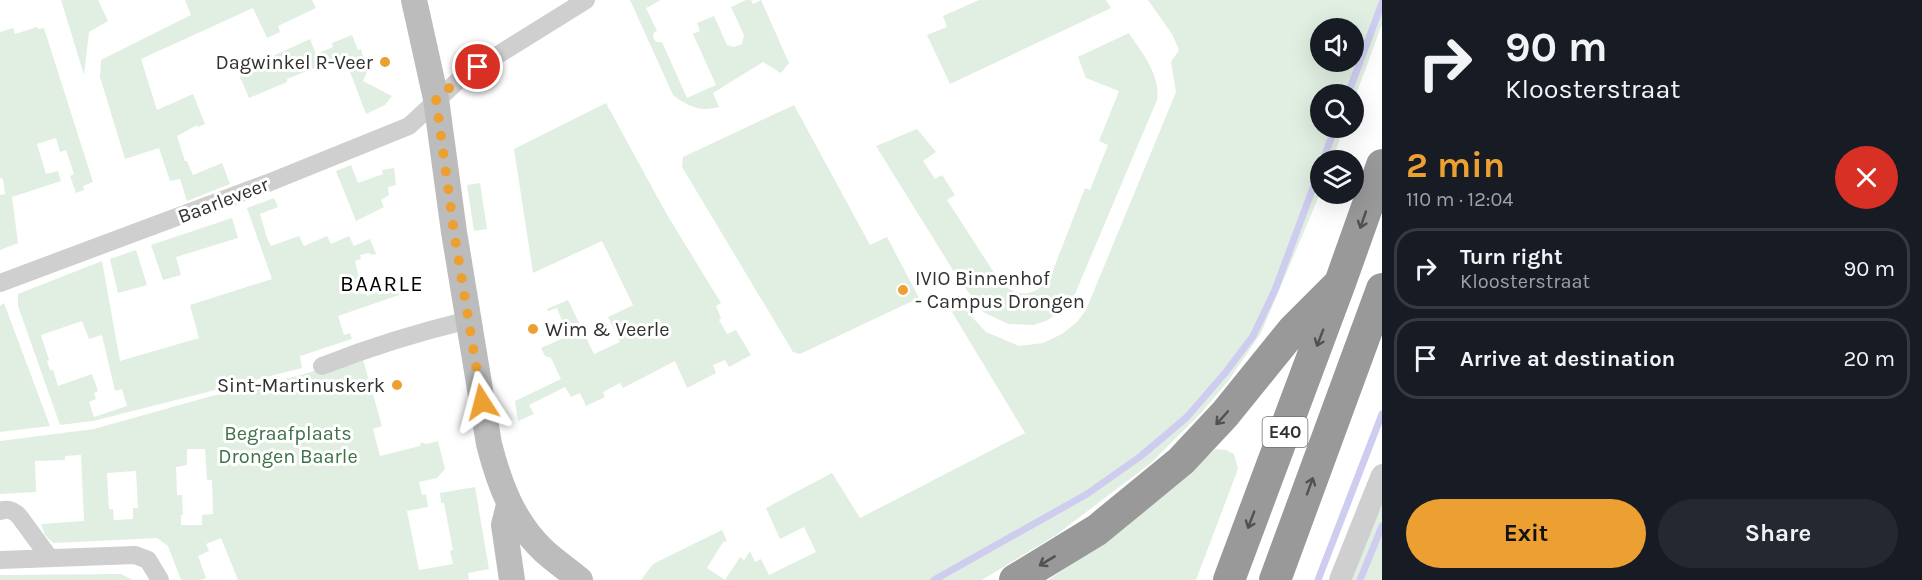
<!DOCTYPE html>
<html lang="en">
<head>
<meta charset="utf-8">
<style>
	:root { --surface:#171b24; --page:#242831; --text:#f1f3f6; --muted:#9ea1a6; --line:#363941; --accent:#eca031 }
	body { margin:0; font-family:Karla,sans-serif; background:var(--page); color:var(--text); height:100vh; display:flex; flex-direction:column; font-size:22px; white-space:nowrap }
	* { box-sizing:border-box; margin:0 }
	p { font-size:20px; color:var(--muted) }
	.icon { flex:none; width:33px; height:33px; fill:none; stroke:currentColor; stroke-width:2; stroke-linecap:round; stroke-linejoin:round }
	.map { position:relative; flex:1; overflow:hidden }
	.details { display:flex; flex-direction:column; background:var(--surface); width:540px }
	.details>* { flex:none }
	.top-card { background:#171b24; color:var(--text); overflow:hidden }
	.tools { position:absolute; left:1310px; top:18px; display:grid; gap:12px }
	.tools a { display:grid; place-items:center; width:54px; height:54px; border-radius:50%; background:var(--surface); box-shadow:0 6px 24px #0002; font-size:30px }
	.pin { position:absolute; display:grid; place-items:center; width:51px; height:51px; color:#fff; margin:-26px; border:3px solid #fff; border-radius:50%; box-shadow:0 2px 6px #0007 }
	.me { position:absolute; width:66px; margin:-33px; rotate:351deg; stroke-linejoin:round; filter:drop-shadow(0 0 4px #0008) }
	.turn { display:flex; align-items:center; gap:21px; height:126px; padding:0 24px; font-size:27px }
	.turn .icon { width:78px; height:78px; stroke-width:2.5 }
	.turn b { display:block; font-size:42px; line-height:51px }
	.round { display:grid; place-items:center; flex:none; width:63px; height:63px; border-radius:32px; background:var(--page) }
	.overview { display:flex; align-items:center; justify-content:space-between; height:102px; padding:0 24px }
	h1 { font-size:36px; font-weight:700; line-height:45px; color:var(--accent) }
	.action { display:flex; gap:12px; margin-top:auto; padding:12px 24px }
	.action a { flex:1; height:69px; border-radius:36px; background:var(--accent); color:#111; font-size:24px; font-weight:700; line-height:69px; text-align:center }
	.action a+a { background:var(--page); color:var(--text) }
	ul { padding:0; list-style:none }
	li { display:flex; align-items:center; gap:18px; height:81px; margin:0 12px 9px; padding:0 12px; border:3px solid var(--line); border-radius:24px }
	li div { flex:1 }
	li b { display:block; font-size:22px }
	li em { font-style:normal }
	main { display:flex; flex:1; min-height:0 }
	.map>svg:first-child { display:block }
</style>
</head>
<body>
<main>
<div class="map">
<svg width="1382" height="580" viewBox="0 0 1382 580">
	<rect width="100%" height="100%" fill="#fff"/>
	<path fill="#e0efe2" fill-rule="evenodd" d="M61,0H98L108,21L89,32L84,75Z
		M185,0H312L316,8L278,26L280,32L267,38L253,8L141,59L157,110L193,94L205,124L198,127L197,125L177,136L185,161H187L193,175L222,163L230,184L187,201L180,179L170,181L159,148L125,159L100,77L101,60L191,15Z
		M630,0H661L646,8L657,31L654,32L653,37L656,42H662L687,98L716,85L693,34L700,31L697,23L714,16L727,45L734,47L742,44L744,35L731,7L746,0H751L753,4L761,0L789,63L781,73L763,62L713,93L719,107C700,112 689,107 673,95Z
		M979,0H1106L1111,8L950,84L927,35L947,27L943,16Z
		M1148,0H1382V24L1353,103V94H1320V128H1344L1332,160H1320V193L1314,208L1261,333L1229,380L1201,413L1151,463L1056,535L982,580H641L653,564L722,530L727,541L723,542L707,568L725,580L740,557L744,560L750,551L755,562L761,559L769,575L816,552L804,527L780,539L766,508L832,473L860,518L1025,433L952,312L960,304L986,332L1019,346L1043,343L1062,334L1077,322L1086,310L1176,92L1171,62L1179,50L1172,34ZM1320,28H1353V62H1320Z
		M37,27L38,29L44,28L93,182L83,186L84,190L76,193L70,176L74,174L66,150L60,152L56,138L37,144L46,174L58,171L61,181L12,197L18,243L0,250V195L5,194L3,179L0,178V32L13,28L15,34Z
		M1129,33C1142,53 1161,75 1157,100L1072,301L1048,320L1034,325L1008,324L983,312L956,275L876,146L917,129L936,152L923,161L935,179L942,175L955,195L947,200L1000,282C1019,299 1034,297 1050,278L1085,188L1090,190L1108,145L1099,141L1119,91L1086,78L1078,57Z
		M352,35L358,50L361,49L367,72L363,81L392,96L385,105L366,114L344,56L287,79V82L249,98L238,72L310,39L316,54L333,47L332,43Z
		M606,103L666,213L721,303L716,306L721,318L719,320L727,334L736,330L751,355L729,367L725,360L713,365L716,373L687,388L675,361L623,388L620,383L603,392L605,397L586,406L580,393L571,397L565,387L529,405L534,414L518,421L515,401L561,379L551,358L545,356L541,348L568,336L557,308L548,311L547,309L568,300L594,354L620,342L608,317L633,305L602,241L533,273L514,149Z
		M794,105L870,245L887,237L919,298L800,354L793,352L682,167L683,157Z
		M351,165L358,183L383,174L382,170L394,168L396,185L388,187L389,195L381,200L384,207L356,221L336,171Z
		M480,183L487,229L474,231L467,185Z
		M274,198L278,207L260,214L267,238L271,246L299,236L304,246L327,236L331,244L349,236L354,246L370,239L376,254L371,255L370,253L360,255L361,259L355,261L359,278L356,279L361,294L366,293L367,296L390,288L391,293L398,291L399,295L338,316L344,335L350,333L352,339L300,356L302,368L93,421L60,425L18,306V294L102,261L120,361L199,338L190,305L272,279L247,208ZM82,321L89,339L102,335L115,391L122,389L127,406L94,417L89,402L96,399L94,393L98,391L92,374L58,386L53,370H50L47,361L49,360L41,335Z
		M232,218L238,238L176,257L181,275L163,280L151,245Z
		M136,250L147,285L118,293L110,259Z
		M4,303L50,426L0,432V306Z
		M362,356L382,426L373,429L380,456L420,446L421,442L426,444L438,441L445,469L437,478L419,482L422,495L426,494L428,507L407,511L419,570L453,564L450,551L453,550L444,503H441L440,493L475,487L489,569L468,573L469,580H238L221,538L206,544L209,551L198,556L206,578L201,580H181L168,546L157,538L53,543L45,535L41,524L84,521L81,455L65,456V460L35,461L36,492L0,494V441L94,429L208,397L301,375ZM187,449H205L207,480H212L213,514L202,515V525H181V515H183L182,495H177L176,467L187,465ZM136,471L138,508H133V519L114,520L113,509H109L107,473Z
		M1216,449L1226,450L1234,454L1238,469L1196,580H1048L1123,529L1200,461Z
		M1382,500V580H1351Z
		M121,574L133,580H0V575Z"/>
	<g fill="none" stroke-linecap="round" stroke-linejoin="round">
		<path stroke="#cfcdef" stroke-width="7" d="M1348,94L1382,3
			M1323,160L1335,128
			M934,580L1087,494L1141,456L1187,417L1225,373L1253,336L1275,290L1320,169
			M1318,580L1382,414
			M1360,580L1382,526"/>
		<path stroke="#cfcfcf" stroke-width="18" d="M0,283L268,183L409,126L461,78L586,0
			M322,366C370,347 419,332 469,320
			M0,511C8,508 13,510 19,516L49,557
			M0,560L135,555L148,560L160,580"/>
		<path stroke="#cfcfcf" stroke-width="22" d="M1340,580L1382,475"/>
		<path stroke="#bcbcbc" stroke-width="26" d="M414,0L436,99L454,232L489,444C499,483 513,522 544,551C555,561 568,570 580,580
			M509,505L504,525L512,580"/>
		<path stroke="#999" stroke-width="32" d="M1015,580L1097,530L1181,461L1225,414L1293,330L1340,283
			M1229,580L1340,283L1382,165
			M1275,580L1382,289"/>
	</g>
	<defs><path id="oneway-shaft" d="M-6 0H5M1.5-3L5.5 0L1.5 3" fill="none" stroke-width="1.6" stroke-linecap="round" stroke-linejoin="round" transform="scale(1.5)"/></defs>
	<g stroke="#515151">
		<use href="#oneway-shaft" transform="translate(1363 220) rotate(109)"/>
		<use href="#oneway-shaft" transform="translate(1320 338) rotate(111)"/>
		<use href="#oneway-shaft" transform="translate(1222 418) rotate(132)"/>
		<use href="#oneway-shaft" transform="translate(1310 486) rotate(-70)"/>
		<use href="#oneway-shaft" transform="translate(1251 520) rotate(111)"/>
		<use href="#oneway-shaft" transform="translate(1047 561) rotate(149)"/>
	</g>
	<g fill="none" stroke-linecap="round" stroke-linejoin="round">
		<path stroke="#eca031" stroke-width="10" stroke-dasharray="0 18" d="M478,67L461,78L436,99L454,232L482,402"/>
	</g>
	<g fill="#eca031" stroke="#fff" stroke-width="2">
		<circle cx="385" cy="62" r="6"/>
		<circle cx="903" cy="290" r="6"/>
		<circle cx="533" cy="329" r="6"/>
		<circle cx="397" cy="385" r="6"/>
	</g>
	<g text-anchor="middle" stroke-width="6" stroke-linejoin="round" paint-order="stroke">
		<rect fill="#fff" stroke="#707070" stroke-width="1.5" x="1262.5" y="417" width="45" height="30" rx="4.5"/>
		<g font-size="18" font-weight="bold" fill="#323232">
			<text x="1285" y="438">E40</text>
		</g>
		<g font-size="20" fill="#323232" stroke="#fff" text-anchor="end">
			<text x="373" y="69">Dagwinkel R-Veer</text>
			<text x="915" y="285" text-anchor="start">IVIO Binnenhof<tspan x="915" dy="23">- Campus Drongen</tspan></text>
			<text x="545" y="336" text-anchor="start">Wim &amp; Veerle</text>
			<text x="385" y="392">Sint-Martinuskerk</text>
		</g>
		<g font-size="20" fill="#323232" stroke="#fff">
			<text transform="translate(223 200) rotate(-21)" y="7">Baarleveer</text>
		</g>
		<g font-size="20" fill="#3d7147" stroke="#fff">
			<text x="288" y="440">Begraafplaats<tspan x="288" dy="23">Drongen Baarle</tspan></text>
		</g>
		<g font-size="22" letter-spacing="1.5" fill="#000" stroke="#fff">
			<text x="382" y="291">BAARLE</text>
		</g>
	</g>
</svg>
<div class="tools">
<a><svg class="icon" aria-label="sound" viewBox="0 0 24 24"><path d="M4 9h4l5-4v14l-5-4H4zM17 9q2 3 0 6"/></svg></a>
<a><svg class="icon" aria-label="search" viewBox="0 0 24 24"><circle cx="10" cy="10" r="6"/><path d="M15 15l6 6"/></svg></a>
<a><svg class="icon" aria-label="layers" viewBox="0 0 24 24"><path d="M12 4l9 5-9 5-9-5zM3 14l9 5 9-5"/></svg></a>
</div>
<div class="pin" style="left:478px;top:67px;background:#d93025"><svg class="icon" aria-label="arrive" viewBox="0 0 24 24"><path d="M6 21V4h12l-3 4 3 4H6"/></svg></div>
<svg class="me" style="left:482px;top:402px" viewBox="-20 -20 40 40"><path d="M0-17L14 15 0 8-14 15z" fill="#eca031" stroke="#fff" stroke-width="4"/></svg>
</div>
<section class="details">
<div class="top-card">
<div class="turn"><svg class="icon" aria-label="right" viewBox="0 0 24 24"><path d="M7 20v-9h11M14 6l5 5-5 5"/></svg><div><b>90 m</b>Kloosterstraat</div></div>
</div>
<div class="overview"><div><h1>2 min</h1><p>110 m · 12:04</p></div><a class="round" style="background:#d93025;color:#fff"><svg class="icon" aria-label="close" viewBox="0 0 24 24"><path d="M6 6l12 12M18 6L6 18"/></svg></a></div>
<ul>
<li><svg class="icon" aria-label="right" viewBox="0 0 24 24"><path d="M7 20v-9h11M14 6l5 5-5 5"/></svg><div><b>Turn right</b><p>Kloosterstraat</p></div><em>90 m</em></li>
<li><svg class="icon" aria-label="arrive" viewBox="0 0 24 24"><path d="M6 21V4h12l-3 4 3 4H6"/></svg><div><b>Arrive at destination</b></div><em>20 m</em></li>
</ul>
<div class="action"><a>Exit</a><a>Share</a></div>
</section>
</main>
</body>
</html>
